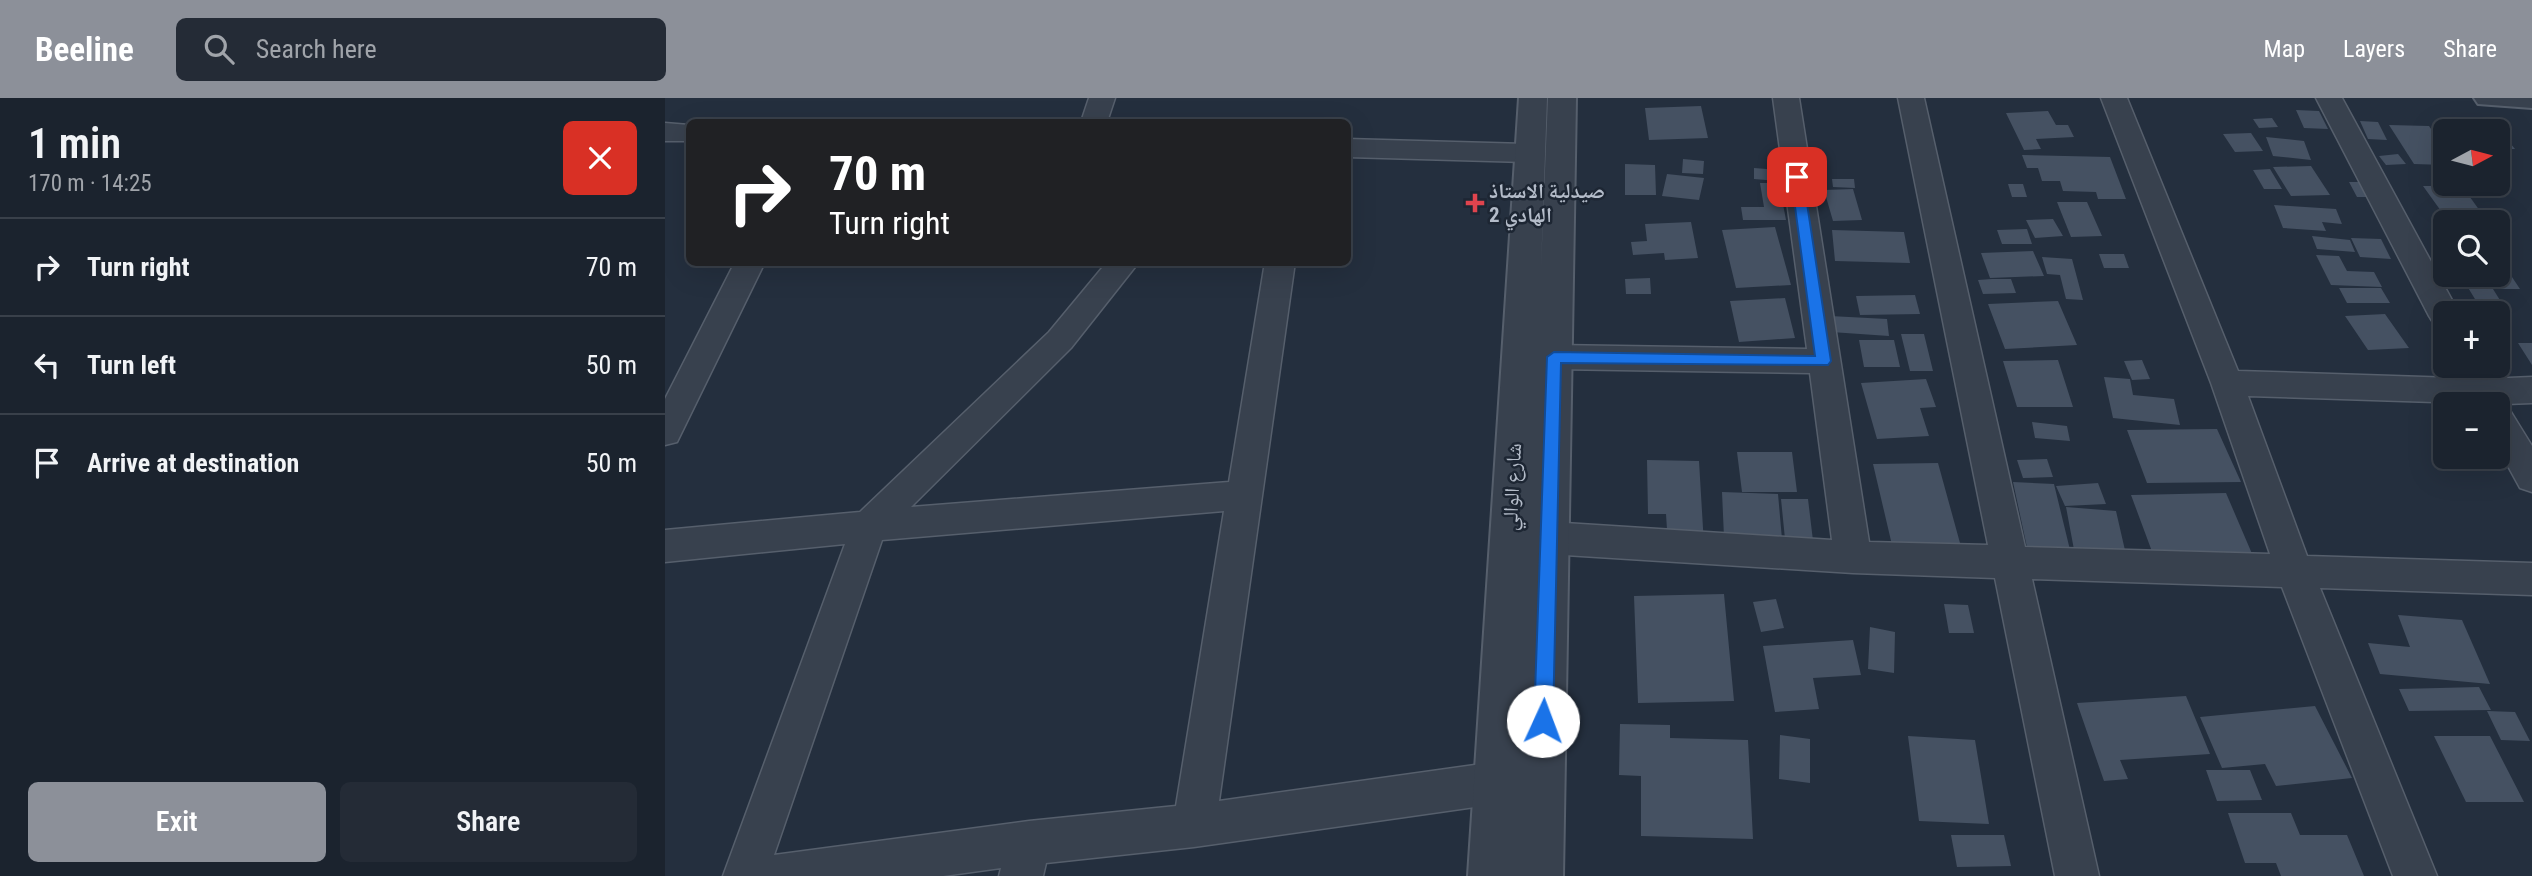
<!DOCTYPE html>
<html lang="en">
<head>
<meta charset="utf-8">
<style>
	:root { --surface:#1b232e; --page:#242b36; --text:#f1f3f6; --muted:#a0a4aa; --line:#39404a; --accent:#8c9099 }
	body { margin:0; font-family:"Roboto Condensed","Noto Naskh Arabic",sans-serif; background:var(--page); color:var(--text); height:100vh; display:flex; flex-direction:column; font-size:26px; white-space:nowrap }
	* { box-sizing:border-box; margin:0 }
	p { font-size:23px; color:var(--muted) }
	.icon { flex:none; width:38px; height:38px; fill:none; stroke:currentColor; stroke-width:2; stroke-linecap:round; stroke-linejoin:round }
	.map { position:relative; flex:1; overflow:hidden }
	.details { display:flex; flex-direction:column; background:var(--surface); width:665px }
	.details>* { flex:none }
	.guide { position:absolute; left:21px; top:21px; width:665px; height:147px; border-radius:10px; box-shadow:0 7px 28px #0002,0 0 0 2px var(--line); background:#202124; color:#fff; overflow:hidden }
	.needle { width:46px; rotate:83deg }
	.tools { position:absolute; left:1768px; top:21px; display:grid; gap:14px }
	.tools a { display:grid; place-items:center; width:77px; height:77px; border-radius:10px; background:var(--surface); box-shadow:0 7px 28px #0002,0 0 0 2px var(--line); font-size:35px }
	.pin { position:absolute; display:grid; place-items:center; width:60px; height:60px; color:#fff; margin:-30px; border-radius:14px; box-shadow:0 4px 10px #0006 }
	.me { position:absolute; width:77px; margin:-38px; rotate:2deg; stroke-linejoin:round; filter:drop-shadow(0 0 5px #0008) }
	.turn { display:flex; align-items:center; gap:24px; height:147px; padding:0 28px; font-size:32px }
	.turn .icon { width:91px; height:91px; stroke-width:2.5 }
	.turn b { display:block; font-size:49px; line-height:60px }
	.round { display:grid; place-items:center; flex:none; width:74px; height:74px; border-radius:10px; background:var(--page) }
	.headline { display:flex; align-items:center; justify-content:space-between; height:119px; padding:0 28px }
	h1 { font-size:42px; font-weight:600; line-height:52px }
	.cta { display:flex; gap:14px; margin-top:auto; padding:14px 28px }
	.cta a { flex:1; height:80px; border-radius:10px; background:var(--accent); color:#fff; font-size:28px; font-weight:600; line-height:80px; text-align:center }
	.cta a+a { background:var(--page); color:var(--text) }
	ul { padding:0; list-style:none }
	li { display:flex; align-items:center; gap:21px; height:98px; padding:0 28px; border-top:2px solid var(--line) }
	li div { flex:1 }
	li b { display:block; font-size:26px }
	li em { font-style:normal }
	header { display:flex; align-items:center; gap:42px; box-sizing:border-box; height:98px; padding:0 35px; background:var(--accent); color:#fff }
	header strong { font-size:33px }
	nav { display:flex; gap:38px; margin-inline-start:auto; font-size:24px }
	.search { width:490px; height:63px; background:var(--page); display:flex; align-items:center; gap:18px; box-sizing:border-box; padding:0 24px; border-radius:10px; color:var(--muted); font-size:26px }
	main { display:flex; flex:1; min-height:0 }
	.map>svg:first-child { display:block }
</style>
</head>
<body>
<header>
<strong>Beeline</strong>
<div class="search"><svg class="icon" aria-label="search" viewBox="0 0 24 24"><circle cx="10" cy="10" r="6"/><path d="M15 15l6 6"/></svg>Search here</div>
<nav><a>Map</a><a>Layers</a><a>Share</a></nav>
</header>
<main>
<section class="details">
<div class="headline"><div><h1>1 min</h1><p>170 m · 14:25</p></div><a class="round" style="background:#d93025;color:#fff"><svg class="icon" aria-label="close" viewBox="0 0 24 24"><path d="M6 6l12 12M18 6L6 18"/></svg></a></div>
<ul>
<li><svg class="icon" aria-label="right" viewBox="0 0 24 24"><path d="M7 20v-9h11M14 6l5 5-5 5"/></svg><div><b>Turn right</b></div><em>70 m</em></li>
<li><svg class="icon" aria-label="left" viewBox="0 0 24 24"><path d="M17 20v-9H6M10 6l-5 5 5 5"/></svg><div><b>Turn left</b></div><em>50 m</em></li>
<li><svg class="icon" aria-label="arrive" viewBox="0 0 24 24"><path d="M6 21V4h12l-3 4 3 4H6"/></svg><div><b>Arrive at destination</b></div><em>50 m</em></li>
</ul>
<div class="cta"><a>Exit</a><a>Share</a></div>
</section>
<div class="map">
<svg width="1867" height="778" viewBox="0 0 1867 778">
	<rect width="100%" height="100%" fill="#242f3e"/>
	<path fill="#455162" d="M1036,8L1043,40L984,42L980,10Z
		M1631,12L1654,13L1663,31L1639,30Z
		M1383,13L1391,27H1403L1409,39L1371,41L1376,51L1359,52L1341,15Z
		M1607,20L1613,29L1594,30L1588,21Z
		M1695,23L1713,24L1722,42L1703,41Z
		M1724,27L1764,28L1780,51V67L1749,66Z
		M1832,29L1850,51H1832V33H1792L1789,30Z
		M1586,35L1598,53L1570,54L1558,36Z
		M1601,39L1639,43L1646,62L1608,58Z
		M1733,56L1741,66L1721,67L1714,58Z
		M1357,57L1445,59L1461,101H1433L1431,94L1398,93L1395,83H1377L1373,70H1362Z
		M1018,61L1039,63L1038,76L1017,75Z
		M960,66L990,67L991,97H960Z
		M1646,68L1665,97L1626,98L1608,69Z
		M1089,70L1114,72L1113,83L1089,81Z
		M1605,71L1617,91H1599L1588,72Z
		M1002,76L1039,80L1034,102L997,98Z
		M1167,81H1189L1190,90L1168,89Z
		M1684,84H1701L1709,99H1692Z
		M1095,85H1114L1121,122H1078L1076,109H1099Z
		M1343,86H1358L1362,99H1347Z
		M1758,88H1797L1815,113H1776Z
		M1188,91L1197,122L1168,123L1159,92Z
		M1392,104H1422L1437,138L1406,139Z
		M1609,107L1671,111L1677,126L1657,124L1661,133L1618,130Z
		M1812,114L1819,124H1780L1774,115Z
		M1388,121L1398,138L1370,140L1361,122Z
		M1026,124L1033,160L1000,162L999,155L968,157L966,144L982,143L980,126Z
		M1110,129L1126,187L1071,190L1057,132Z
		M1362,131L1367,146H1337L1332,132Z
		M1167,132L1239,134L1245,165L1170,163Z
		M1647,138L1685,142L1690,154L1652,151Z
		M1686,140L1716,141L1726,161L1695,159Z
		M1832,141L1846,159H1832Z
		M1368,153L1379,178L1325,180L1316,155Z
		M1434,156H1459L1464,170H1439Z
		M1651,157L1674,158L1682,173L1709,174L1717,189L1666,187Z
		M1377,159L1407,161L1418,202L1401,201L1395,177L1382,176Z
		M1832,170H1841L1855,191H1828L1838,207L1813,206L1802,188L1822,189L1814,177H1832Z
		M985,180L986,196H961L960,181Z
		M1327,181H1346L1351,195L1318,196L1313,182Z
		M1674,190H1716L1725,205H1682Z
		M1250,197L1255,216L1195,217L1191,198Z
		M1120,200L1130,240L1074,244L1065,203Z
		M1393,203L1412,247L1340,251L1323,206Z
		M1720,216L1744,250L1703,252L1680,218Z
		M1165,218L1222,221L1224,238L1166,234Z
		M1236,236H1259L1268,273H1245Z
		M1194,242H1229L1235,269H1199Z
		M1853,245H1867V267Z
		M1393,262L1408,309H1352L1338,263Z
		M1477,262L1485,281L1467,282L1459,263Z
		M1439,279L1465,281L1468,297L1509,301L1515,327L1448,320Z
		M1261,281L1271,309L1255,310L1264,338L1212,341L1196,285Z
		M1367,324L1402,328L1405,343L1370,340Z
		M1552,331L1576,384L1482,385L1462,332Z
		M1072,354H1127L1132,394H1077Z
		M1382,361L1388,379L1358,380L1352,362Z
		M982,362L1034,363L1039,447H1003L1001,416H983Z
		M1273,365L1295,445L1227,447L1208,366Z
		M1348,384L1389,386L1406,456L1363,454Z
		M1433,385L1441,406L1400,408L1391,388Z
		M1057,394L1113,396L1117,441L1059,439Z
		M1561,395L1591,465L1492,467L1466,397Z
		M1116,401H1143L1149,451H1121Z
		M1401,409L1451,413L1462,461L1410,457Z
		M1059,496L1069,603L973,605L969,498Z
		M1111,501L1119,530L1096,534L1088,504Z
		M1279,506L1303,507L1309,535H1284Z
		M1733,517L1797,522L1825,586L1715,576L1703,545L1745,549Z
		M1205,529L1230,534L1229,575L1203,571Z
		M1188,542L1196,577L1148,580L1154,611L1110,614L1098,548Z
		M1814,589L1826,612L1744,613L1734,591Z
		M1521,598L1545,656L1455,662L1463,681L1439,683L1412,605Z
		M1650,608L1687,680L1611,688L1600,666L1557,670L1535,619Z
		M1822,613L1850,614L1865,643L1836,642Z
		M955,626L1005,627V640L1083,642L1088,741L976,738V678L954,677Z
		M1115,637L1145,641V685L1114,681Z
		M1243,638L1310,642L1324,726L1254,723Z
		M1769,638H1825L1859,704H1801Z
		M1541,672H1585L1597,702L1552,703Z
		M1563,715H1626L1635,737H1682L1699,778H1616L1611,765H1580Z
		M1286,737H1339L1346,768L1292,769Z"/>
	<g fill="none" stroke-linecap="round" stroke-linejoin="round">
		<g stroke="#565f6c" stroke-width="3">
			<path id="minor" d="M424,0H450L442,24H416Z
				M1108,0H1134L1204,444L1323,447L1233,0H1259L1360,449L1605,456L1546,285L1436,0H1462L1573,273L1820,281L1867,279V305L1841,306L1867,348V394L1855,390L1832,348V306L1583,298L1642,458L1867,465V497L1655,490L1772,778H1728L1617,489L1367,481L1434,778H1390L1330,480L1188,475L884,456L871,451L866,440L871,429L884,424L1167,442L1145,275L889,271L878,268L873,259L878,250L889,247L1142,251Z
				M1651,0H1677L1794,215H1780V229L1769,226L1764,218Z
				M0,25L24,27V43H0Z
				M682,41L865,46L875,49L879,55L875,61L865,64L682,59Z
				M70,164H100L12,344L0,347V301Z
				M442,164H474L406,250L246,409L564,384L600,164H630L554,703L831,664L846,670L852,685L846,700L831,706L529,749L381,765L378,778H334L336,770L278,778H58L180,446L0,464V432L195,414L384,234ZM559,413L511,708L364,723L109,757L217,442Z"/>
		</g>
		<g stroke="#565f6c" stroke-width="4">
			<path id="tertiary" d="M854,0H882L876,170L883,0H911L898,778H803Z
				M1809,0H1867V10L1813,6Z"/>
		</g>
		<use href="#minor" fill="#38414e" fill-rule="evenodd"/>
		<use href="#tertiary" fill="#38414e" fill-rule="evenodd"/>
	</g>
	<path fill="#1a73e8" stroke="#114b97" stroke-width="2" d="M1132,75L1138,79L1166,263L1163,267L896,265L888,623L885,629L878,632L872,629L869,623L882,259L889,254L1150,258L1126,79Z"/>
	<path fill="#e0444e" stroke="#1d2633" stroke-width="2.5" d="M806.5 94.5h7v7h7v7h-7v7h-7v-7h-7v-7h7z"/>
	<g text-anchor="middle" stroke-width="5" stroke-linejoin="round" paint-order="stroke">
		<g font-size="21" font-weight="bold" fill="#b4bcc9" stroke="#1d2633" text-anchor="start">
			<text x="824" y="100">صيدلية الاستاذ<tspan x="824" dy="24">الهادي 2</tspan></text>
		</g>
		<g font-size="21" fill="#b4bcc9" stroke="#1d2633">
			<text transform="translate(847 389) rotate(-87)" y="7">شارع الوالي</text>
		</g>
	</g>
</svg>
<div class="tools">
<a><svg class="needle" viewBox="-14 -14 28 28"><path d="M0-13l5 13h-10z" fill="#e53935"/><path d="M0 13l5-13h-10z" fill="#a0a4aa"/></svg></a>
<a><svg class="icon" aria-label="search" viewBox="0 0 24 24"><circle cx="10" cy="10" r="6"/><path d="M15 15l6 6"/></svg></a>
<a>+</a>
<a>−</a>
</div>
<div class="pin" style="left:1132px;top:79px;background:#d93025"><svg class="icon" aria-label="arrive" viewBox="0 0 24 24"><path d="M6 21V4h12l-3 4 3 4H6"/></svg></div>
<svg class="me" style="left:878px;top:623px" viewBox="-20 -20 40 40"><circle r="19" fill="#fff"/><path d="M0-13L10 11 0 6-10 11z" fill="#1a73e8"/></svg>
<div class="guide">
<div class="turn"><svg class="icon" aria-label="right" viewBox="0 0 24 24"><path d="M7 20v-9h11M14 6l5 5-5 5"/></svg><div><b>70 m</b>Turn right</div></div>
</div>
</div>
</main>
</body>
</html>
